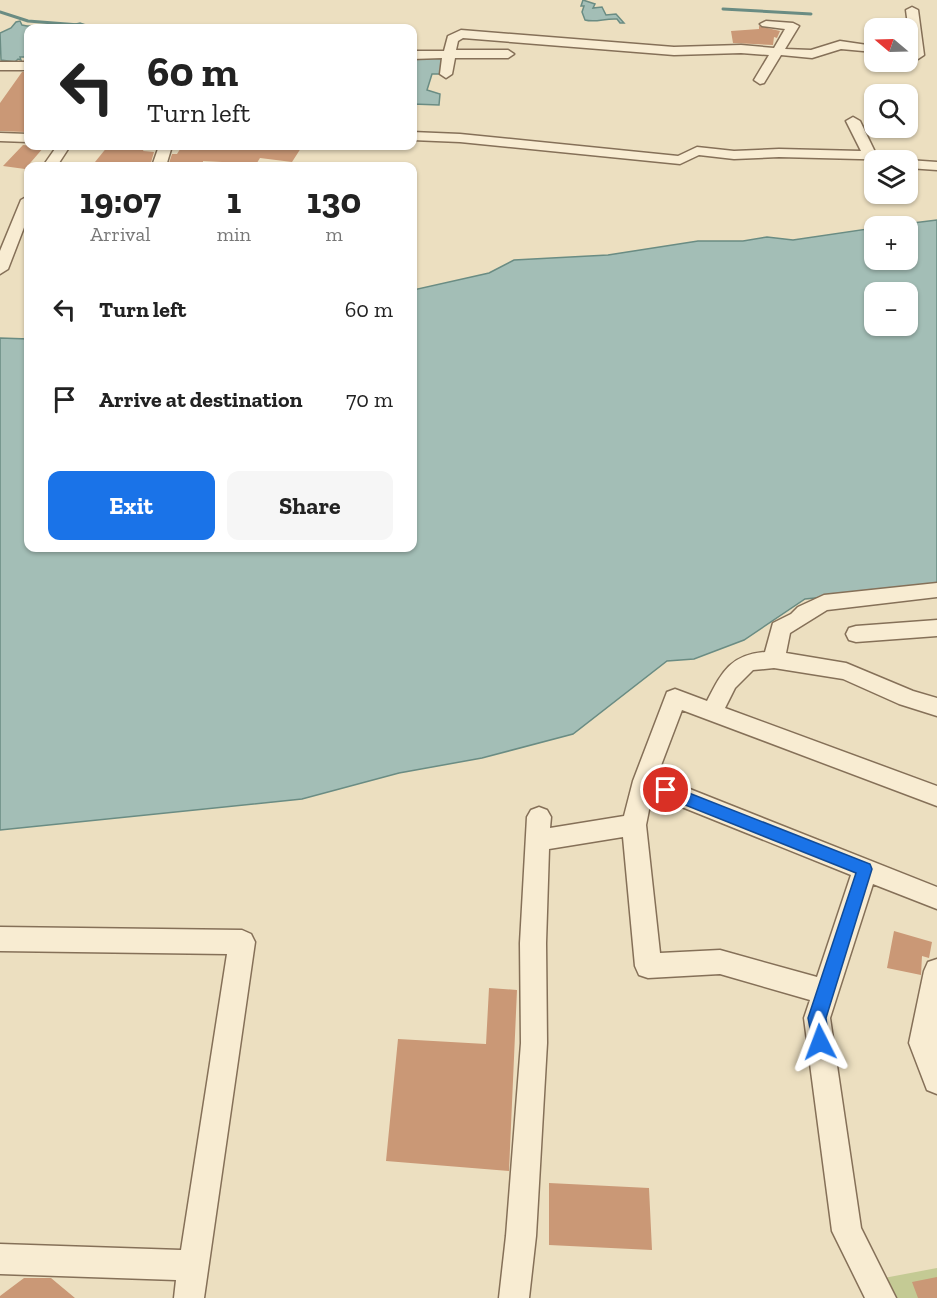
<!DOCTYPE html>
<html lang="en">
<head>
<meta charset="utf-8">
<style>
	:root { --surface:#fff; --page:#f6f6f6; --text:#222; --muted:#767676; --accent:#1a73e8 }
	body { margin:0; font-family:"Zilla Slab",serif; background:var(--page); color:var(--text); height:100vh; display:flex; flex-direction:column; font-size:22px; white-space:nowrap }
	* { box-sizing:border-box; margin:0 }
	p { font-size:20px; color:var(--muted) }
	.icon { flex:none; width:33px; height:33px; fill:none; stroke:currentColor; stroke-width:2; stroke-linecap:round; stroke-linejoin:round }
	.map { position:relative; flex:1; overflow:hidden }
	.drawer { position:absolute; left:24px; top:162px; width:393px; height:390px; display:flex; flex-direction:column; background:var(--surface); border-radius:12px; box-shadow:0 2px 4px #0004 }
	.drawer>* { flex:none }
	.guide { position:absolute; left:24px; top:24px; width:393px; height:126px; border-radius:12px; box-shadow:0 2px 4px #0004; background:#fff; color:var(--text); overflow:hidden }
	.needle { width:39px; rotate:289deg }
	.tools { position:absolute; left:864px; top:18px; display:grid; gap:12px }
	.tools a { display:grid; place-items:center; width:54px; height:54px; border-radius:12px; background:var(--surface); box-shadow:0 2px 4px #0004; font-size:30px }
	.pin { position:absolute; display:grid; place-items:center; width:51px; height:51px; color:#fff; margin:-26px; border:3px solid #fff; border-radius:50%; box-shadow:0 2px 6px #0007 }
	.me { position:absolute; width:66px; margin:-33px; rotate:357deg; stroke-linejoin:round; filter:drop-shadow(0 0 4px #0008) }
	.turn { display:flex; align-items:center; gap:21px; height:126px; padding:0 24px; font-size:27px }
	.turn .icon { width:78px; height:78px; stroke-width:2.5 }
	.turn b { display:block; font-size:42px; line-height:51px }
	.eta { display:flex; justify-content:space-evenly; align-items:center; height:102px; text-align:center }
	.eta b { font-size:36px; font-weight:700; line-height:42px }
	.primary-button { display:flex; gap:12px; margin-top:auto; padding:12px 24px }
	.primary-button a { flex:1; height:69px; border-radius:12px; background:var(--accent); color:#fff; font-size:24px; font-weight:700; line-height:69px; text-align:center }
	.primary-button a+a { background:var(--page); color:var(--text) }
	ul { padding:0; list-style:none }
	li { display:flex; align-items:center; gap:18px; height:90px; padding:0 24px }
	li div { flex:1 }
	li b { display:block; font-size:22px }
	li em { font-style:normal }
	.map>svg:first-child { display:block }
</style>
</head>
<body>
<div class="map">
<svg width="937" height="1298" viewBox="0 0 937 1298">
	<rect width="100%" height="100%" fill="#ecdfc0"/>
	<path fill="#c4ca94" d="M937,1268V1298H894L884,1278Z"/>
	<path fill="#a3beb6" stroke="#6a8c83" stroke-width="1.5" fill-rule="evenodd" d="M583,0L595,4L593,8L602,7L606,15L616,14L624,23H620L617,19C605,18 596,23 585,20L582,12L584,6H581Z
		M20,21L22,25L27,26H68L80,23L88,26L117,28H28V57H20L21,60L18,59L15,62L1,60L0,33L11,28L16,22Z
		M413,58H444L442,74H432L427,90L440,94L439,105L413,104Z
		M937,220V586L805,599L744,640L694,659L667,661L573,734L482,758L399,773L302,799L0,830V338L28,339V548H412L413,290L489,273L514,260L608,255L698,241H743L767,237L793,240L874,228V260H908V226H888ZM874,292H908V326H874Z"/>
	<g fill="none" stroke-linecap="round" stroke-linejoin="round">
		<path stroke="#6a8c83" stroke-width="3" d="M723,9L811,14
			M0,12L28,21L118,28"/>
	</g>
	<path fill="#ca9876" d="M759,26L780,31L777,38L774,37L773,45L733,43L731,31L759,29Z
		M22,72H28V125L25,132L0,131V103Z
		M23,145L44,147L25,169L3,166Z
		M108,146L145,147L143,151L154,152L150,166H125L95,162Z
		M182,146H298L297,148H301L292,162L260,158L255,166L220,165L222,162L203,161V166H168L172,154H177Z
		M894,931L932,942L929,958L922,956L921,975L887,968Z
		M489,988L517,990L509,1171L386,1161L398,1039L486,1044Z
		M549,1183L649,1188L652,1250L549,1245Z
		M937,1277V1298H918L912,1282Z
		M24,1278H51L75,1298H0V1296Z"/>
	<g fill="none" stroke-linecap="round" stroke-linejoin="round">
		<g stroke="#857058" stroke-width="3">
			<path id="minor" d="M912,7L918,10L924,55L918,59L912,55L906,10Z
				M766,21L793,23L799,26L785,49L811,50L840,41L874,46V52L841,49L812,58L781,55L764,83L760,84L754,80L769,55L741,53L674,55L463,38L458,41L456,50H508L514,54L508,58H455L452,74L446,78L440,74L442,58L412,59V51H444L448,36L461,30L674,47L741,45L774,48L785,29L762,26L760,24Z
				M0,62H28V70H0Z
				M853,117L860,121L875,152L899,157L900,160L779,157L734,159L699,155L680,164L460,142L412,140V132L460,134L678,156L697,147L734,151L779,149L861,151L846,121Z
				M0,133L28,134V142L0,141Z
				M57,146H70L57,166H43Z
				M159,146H172L166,166H152Z
				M906,160H908L937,162V170L908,168V160Z
				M28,196V217L8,269L0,274V251L21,200Z
				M937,583V597L827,610L790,633L786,653L846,663L913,691L937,698V716L899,704L843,679L774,668L753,670L735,688L725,708L937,786V806L682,710L657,776L937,887V909L873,884L830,1018L861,1228L896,1298H865L832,1231L804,1018L810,1000L720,974L648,978L639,975L635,966L623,837L549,849L546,943L547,1043L536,1236L529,1298H499L506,1236L521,1043L520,943L527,817L531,810L539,807L547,810L551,817L550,828L624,816L633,781L667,692L675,689L707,701C722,672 730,655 765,652L773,623L791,614L798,607L824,595ZM652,795L851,875L817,977L720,950L660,953L646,825Z
				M937,620V636L856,642L849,640L846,634L849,628L856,626Z
				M0,927L242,930L251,934L255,942L204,1298H174L176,1280L0,1274V1244L181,1250L227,954L0,951Z
				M937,959V1094L927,1090L909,1043L924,971L928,962Z"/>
		</g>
		<use href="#minor" fill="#f8ecd2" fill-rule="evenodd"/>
	</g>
	<path fill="#1a73e8" stroke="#114b97" stroke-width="1.5" d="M666,784L870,864L872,869L826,1018L829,1042L827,1048L820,1050L814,1048L808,1018L856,873L660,795L658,790L660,786Z"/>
</svg>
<div class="tools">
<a><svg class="needle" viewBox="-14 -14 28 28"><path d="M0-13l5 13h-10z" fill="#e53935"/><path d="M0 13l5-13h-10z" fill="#767676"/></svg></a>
<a><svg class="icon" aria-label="search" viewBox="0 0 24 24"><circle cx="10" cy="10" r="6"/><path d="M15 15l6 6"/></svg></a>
<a><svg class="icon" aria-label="layers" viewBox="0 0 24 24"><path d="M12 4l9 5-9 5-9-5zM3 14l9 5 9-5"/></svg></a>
<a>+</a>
<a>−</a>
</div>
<div class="pin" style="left:666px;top:790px;background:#d93025"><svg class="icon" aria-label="arrive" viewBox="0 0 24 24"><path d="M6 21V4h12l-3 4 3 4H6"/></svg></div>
<svg class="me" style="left:820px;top:1042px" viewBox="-20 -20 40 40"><path d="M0-17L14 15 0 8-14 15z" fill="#1a73e8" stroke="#fff" stroke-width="4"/></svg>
<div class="guide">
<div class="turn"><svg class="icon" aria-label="left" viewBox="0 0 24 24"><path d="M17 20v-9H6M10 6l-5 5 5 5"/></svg><div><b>60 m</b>Turn left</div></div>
</div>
<section class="drawer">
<div class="eta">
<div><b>19:07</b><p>Arrival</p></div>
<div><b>1</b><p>min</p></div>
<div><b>130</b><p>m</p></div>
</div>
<ul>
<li><svg class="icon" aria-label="left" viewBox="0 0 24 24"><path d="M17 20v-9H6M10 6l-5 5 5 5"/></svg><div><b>Turn left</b></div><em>60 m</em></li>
<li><svg class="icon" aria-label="arrive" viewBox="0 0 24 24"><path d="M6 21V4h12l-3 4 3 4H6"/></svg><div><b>Arrive at destination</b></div><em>70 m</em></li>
</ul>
<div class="primary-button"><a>Exit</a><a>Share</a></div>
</section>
</div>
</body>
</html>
